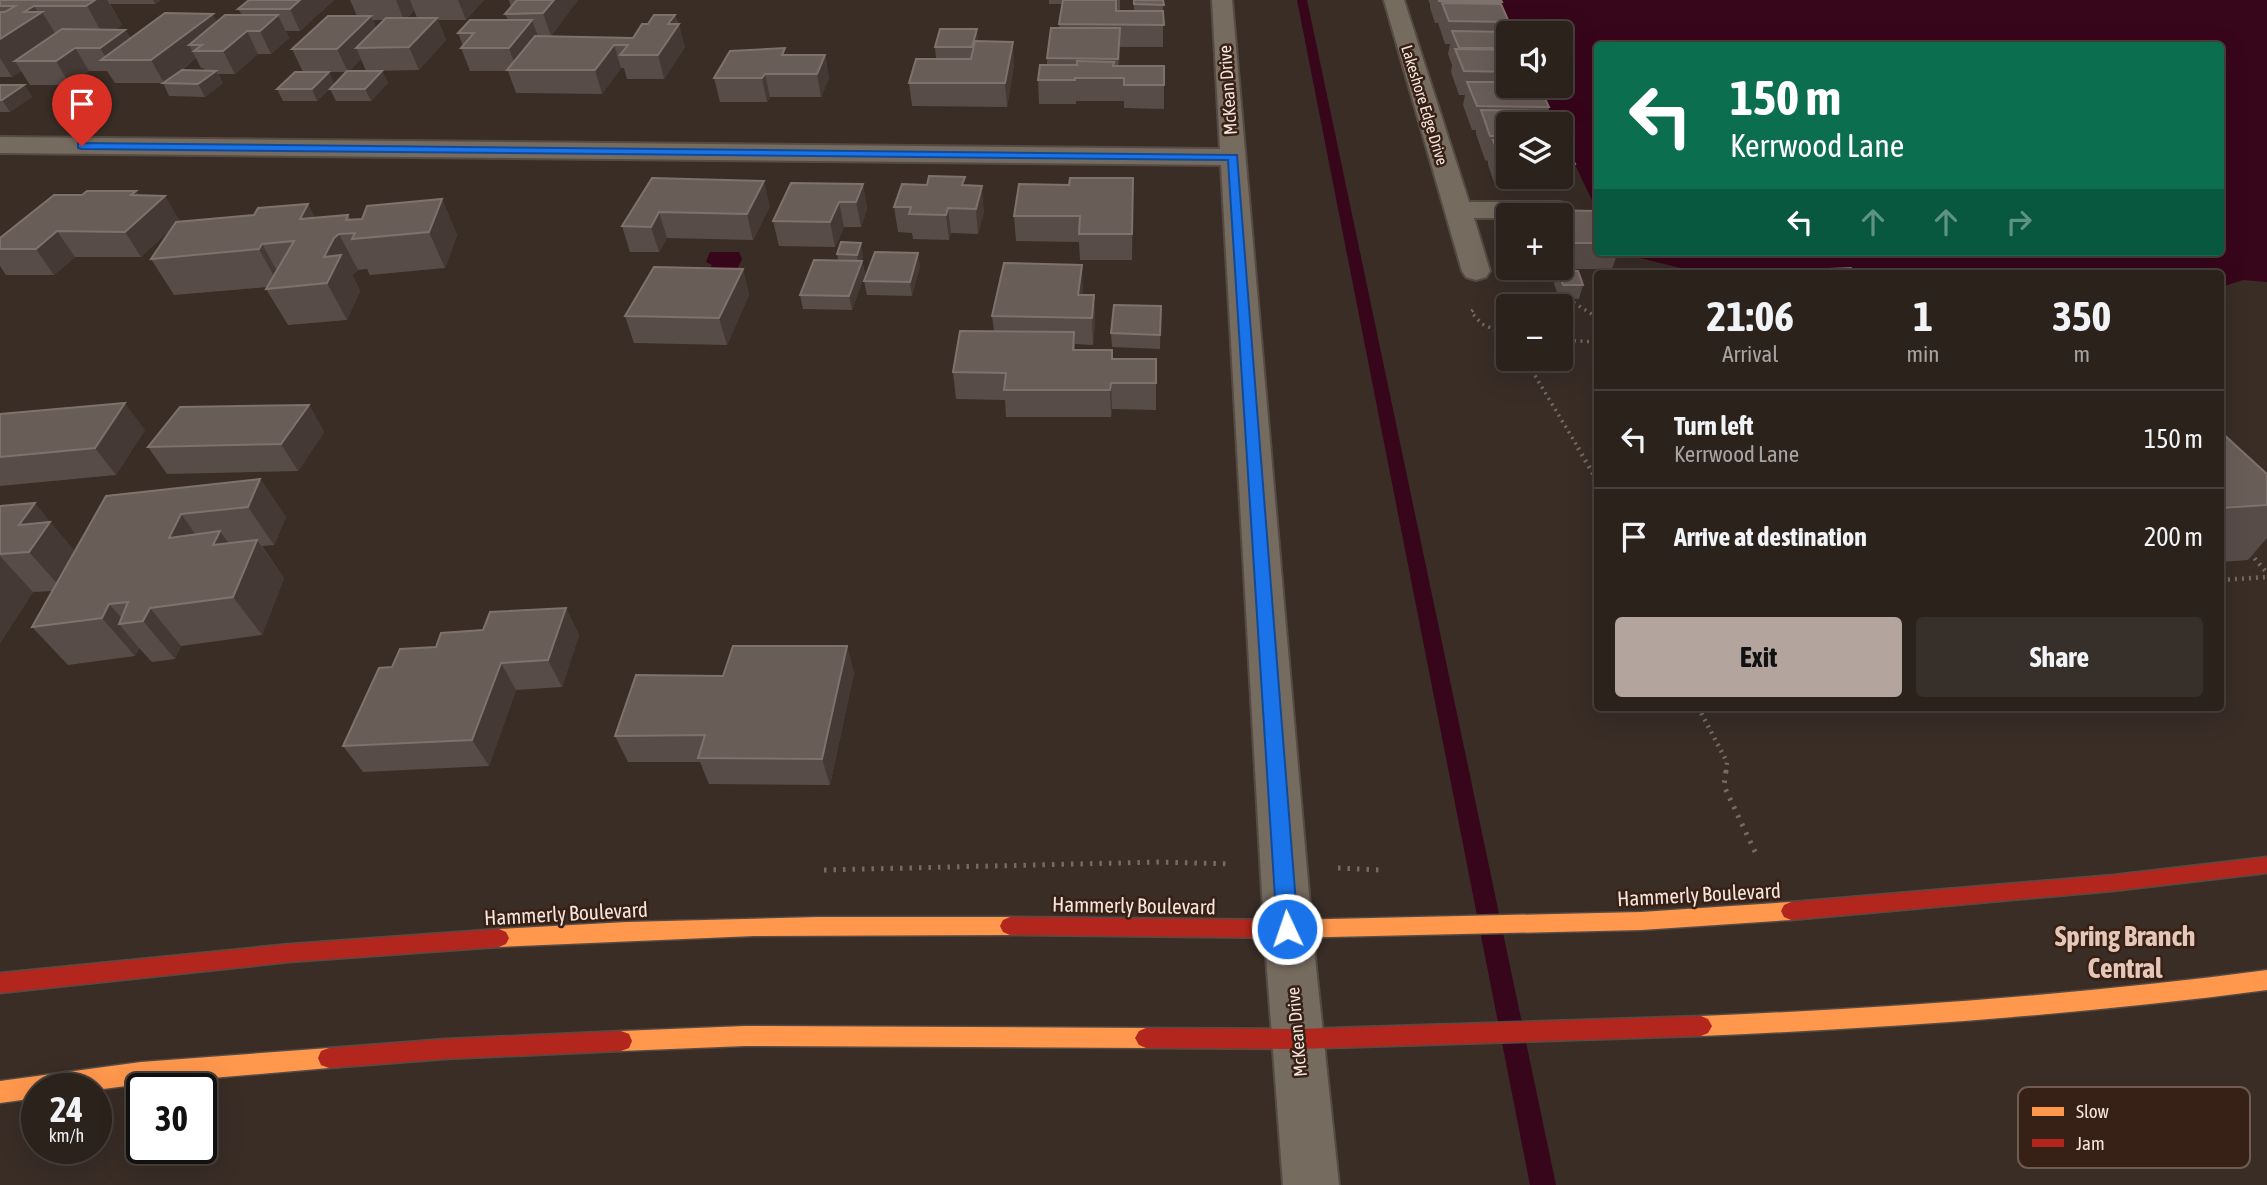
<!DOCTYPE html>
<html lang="en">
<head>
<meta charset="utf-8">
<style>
	:root { --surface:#2b221c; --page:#372f29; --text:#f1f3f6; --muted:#a6a4a3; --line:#473f3b; --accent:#b3a59d }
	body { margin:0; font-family:"Asap Condensed",sans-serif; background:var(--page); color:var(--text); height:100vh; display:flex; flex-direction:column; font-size:26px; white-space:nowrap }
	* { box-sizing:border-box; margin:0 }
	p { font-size:23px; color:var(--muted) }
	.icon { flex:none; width:38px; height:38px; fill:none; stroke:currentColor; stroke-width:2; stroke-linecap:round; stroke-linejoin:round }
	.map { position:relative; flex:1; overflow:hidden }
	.panel { position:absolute; left:1594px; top:270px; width:630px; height:441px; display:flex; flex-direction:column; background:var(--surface); border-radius:7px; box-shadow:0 7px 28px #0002,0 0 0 2px var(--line) }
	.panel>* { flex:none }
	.top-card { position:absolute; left:1594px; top:42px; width:630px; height:214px; border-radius:7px; box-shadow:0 7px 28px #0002,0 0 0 2px var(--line); background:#0b6e4f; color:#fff; overflow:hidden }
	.tools { position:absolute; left:1496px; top:21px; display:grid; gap:14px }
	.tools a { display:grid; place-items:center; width:77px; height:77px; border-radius:7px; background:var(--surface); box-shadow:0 7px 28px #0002,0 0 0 2px var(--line); font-size:35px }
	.speed { position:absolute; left:21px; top:1073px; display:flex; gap:14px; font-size:35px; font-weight:700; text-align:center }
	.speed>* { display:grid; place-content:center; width:91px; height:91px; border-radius:50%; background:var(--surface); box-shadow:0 7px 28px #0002,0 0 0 2px var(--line); line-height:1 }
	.speed small { font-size:18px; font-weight:400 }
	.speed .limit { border:4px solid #111; border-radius:10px; background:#fff; color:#111 }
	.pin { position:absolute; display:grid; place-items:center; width:60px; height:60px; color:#fff; margin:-72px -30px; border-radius:50% 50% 50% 0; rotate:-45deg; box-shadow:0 0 7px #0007 }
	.pin .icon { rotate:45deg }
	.me { position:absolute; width:77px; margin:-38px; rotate:357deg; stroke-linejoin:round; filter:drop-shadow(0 0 5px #0008) }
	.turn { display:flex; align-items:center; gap:24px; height:147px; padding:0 21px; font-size:32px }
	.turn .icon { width:91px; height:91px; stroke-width:2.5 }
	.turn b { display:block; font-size:49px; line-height:60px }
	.lanes { display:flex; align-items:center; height:66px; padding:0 21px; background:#0003; justify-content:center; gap:35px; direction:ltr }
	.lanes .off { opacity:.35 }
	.eta { display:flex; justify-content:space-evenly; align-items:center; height:119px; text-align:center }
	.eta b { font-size:42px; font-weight:700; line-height:49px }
	.button { display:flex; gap:14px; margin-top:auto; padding:14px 21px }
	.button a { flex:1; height:80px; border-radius:7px; background:var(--accent); color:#111; font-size:28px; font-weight:700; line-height:80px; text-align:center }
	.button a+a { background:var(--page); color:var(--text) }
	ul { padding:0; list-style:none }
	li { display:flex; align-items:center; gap:21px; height:98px; padding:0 21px; border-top:2px solid var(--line) }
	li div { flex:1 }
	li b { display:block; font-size:26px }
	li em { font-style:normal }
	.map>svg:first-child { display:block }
</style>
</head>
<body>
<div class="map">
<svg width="2267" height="1185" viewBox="0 0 2267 1185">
	<rect width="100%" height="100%" fill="#392d26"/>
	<path fill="#38061b" d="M1498,0H2267V282L2243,280L2221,287V273H1701L1616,252H2221V46H1598V213L1561,135V124H1556L1538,86H1561V33H1513Z
		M710,252H739L742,259L732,280L708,271L712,265L706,262Z"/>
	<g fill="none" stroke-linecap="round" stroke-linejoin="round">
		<path fill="#38061b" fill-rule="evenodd" d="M1297,0H1307L1556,1185H1530Z"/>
		<g stroke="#554b45" stroke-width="4">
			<path id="street" d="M1212,0H1232L1312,929L1339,1185H1283L1264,929L1221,165L0,153V137L1220,149Z
				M1384,0H1404L1469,202H1559L1569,204L1573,210L1569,216L1561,218V215H1508V218H1474L1490,271L1486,277L1476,280L1466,277L1462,271Z"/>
		</g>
		<g stroke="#554b45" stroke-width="3">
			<path id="slow" d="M1791,902L1798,905L1801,911L1798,917L1791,920L1641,930L1286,938L1279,935L1276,929L1279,923L1286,920L1641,912Z
				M818,917H1010L1017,920L1020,926L1017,932L1010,935L754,936L499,947L492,944L489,938L492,932L499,929L627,922Z
				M2267,970V990C2079,1015 1891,1028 1701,1036L1694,1033L1690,1026L1694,1019L1701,1016C1890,1008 2079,995 2267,970Z
				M745,1026L1146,1028L1153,1031L1157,1038L1153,1045L1146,1048L745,1046L621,1051L613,1048L610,1041L613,1034L621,1031Z
				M329,1048L337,1051L340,1058L337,1065L329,1068L141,1084L96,1090L37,1088V1098L0,1103V1081L141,1062Z"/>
		</g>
		<g stroke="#554b45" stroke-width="3">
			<path id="jam" d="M2267,857V873L2113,891L1791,920L1784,917L1781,911L1784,905L1791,902L2113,875Z
				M1010,917L1286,920L1293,923L1296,929L1293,935L1286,938L1010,935L1003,932L1000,926L1003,920Z
				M499,929L506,932L509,938L506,944L499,947L290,962L0,993V973L290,944Z
				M1701,1016L1708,1019L1712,1026L1708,1033L1701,1036L1298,1049L1146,1048L1139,1045L1135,1038L1139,1031L1146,1028L1298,1029Z
				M621,1031L629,1034L632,1041L629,1048L621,1051L445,1059L329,1068L321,1065L318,1058L321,1051L329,1048L445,1039Z"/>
		</g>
		<path stroke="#746b62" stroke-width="3.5" stroke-dasharray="2 4.5" stroke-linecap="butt" d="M1568,299L1598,318
			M1496,305L1508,314
			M1473,310L1471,312L1482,324L1508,336
			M1561,340L1598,342
			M1525,359L1579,449"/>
		<path stroke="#746b62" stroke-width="4.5" stroke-dasharray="2 5" stroke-linecap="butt" d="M1578,448L1595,477H1598
			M2250,553L2267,573
			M2221,580L2267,577
			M1698,707L1727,762L1726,772"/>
		<path stroke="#746b62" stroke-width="5" stroke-dasharray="2.5 7" stroke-linecap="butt" d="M1726,771L1724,786L1757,856
			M1338,868L1380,870
			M824,870L1159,862L1232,864"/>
		<use href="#street" fill="#766b5f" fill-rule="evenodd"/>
		<use href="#slow" fill="#ff974d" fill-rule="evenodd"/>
		<use href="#jam" fill="#b3261e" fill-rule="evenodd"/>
	</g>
	<path fill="#584c48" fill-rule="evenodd" d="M0,0H161L155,4H110L122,25L115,30H125L131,39L217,22L242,15L238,9L334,0L300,31H286L289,38L271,54H258L235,74H218L223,83L205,97L169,96L163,83H115L107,71H89L70,85H30L21,71L12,77H0ZM196,58L201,68H203L205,70H182Z
		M350,0H484L466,20H438L446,40L419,70L366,71L361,59L349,71H382L388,83L371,101H336L330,89L346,72H329L334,84L317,101H283L277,89L303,72L292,49L357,16ZM414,10L417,18H407ZM373,20H384L376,28Z
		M509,0H578L551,36H538L633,38L648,24L675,15L685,47L664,79H627L624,68H621L602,94L516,93L508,71H470L461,48L463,46L458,33L508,20L505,14L511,7Z
		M1049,0H1120V11H1134V0H1163V47H1120L1119,66H1164V109L1124,108V101H1076V104H1039L1038,80L1047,65V58L1059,28L1062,4H1049Z
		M1428,0H1501V5L1509,22L1507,32L1508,33V86L1549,107L1548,114L1508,124V177H1561V141L1575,164L1569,189L1496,188L1488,165V161L1485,160L1476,134V130H1472L1463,105L1465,95H1459L1451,72L1452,65L1448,54L1450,44H1445L1438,23H1435L1430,8V4Z
		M977,41L1014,65L1007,107L912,106L909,83L936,59L935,47Z
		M787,55H825L829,78L821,97H770L767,102H720L714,78Z
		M0,85H24L32,97L10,112H0Z
		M652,178L770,206L753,240L667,238L659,252H630L622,226Z
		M1133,178L1132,260H1080L1079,242L1016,241L1014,216L1069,185Z
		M863,184L867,209L861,227H844L835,247L779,246L773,221Z
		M966,186L984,211L978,234L951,233L949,240L913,239L912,233L898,232L894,207Z
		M136,191L138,195L180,221L316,218L348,215L351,220L362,219L442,199L457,235L445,268L370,275L367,269L358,270L352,275L360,291L347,320L288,325L266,289L268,287L174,295L151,259L171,229L141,257H75L54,275H6L0,266V238L82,195Z
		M1537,210L1598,211V252H1618L1612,269H1543L1561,268V215H1535Z
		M841,242L863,256L862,260L865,274L852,310L803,309L800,295L838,260L837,254Z
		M1082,265V295H1094L1095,322L1093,345L1075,344V350L1112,359L1156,383V410L1112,409L1111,417H1006L1005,400L956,399L953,372L994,331L992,316Z
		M920,266L912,296L867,295L864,281Z
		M743,269L749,295L727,345L634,343L625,316Z
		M1558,270L1583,285L1579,299L1559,298L1554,284Z
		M1161,306L1160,349L1112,347L1111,333Z
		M309,405L324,432L298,471L167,474L148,447Z
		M0,414L145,430L116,475L0,486Z
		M2221,432L2267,474V538L2248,560L2221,562Z
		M260,479L286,517L274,545L262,546L284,578L262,635L181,646L175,659L152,662L139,648L135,656L68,665L32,627L53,591L33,592L0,643V506L67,541L66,542L75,552Z
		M566,608L579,635L562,687L516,690L489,766L363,772L343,746L436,647L483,630Z
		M847,646L854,673L830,785L709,784L700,762H628L615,736L723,676Z"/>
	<path fill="#443934" d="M84,0H107L122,25L104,37Z
		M153,0H161L155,4Z
		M300,0H334L300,31L290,9Z
		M396,0H410L414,10L404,20Z
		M458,0H484L466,20Z
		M554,0H578L551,36L543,13Z
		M34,6L39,14L42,12L61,43L15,61L21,71L12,77L0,58V39L24,12Z
		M213,14L224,36L202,45H189L196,58L164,83L151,60Z
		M278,15L289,38L271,54L260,31Z
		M675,15L677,26L679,24L685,47L664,79L658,55L668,24Z
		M371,16L381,39L356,48L361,59L348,72L337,49Z
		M437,18L446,40L419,70L409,47Z
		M532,20L540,42L517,71L509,48Z
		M1120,28V51L1118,82V59Z
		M977,29L978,41L973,59L972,47Z
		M125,30L138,52L108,60L100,48Z
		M247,31L258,54L235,74L223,51Z
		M1013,42L1014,65L1007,107L1005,83Z
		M614,45L621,68L602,94L595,70Z
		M75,48L89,71L70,85L56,61Z
		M825,55L829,78L821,97L817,74Z
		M216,71L223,83L205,97L198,84Z
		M382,71L388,83L371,101L365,89Z
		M329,72L334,84L317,101L312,89Z
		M765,74L770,97L767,102L762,78Z
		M24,85L32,97L10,112L2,100Z
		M764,181L770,206L753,240L747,214Z
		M863,184L867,209L861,227L856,202Z
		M982,186L984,211L978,234L976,209Z
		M136,191L148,211L165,196L180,221L141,257L125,232L131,195Z
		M442,199L457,235L445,268L429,232Z
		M839,202L844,227L835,247L830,222Z
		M308,204L327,239L300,219Z
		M948,208L951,233L949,240L946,215Z
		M659,212L667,238L659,252L651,227Z
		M57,231L75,257L54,275L36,249Z
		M339,234L358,270L352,275L360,291L347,320L327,283L324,257L334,238Z
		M861,243L863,256L859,268L857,255Z
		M262,244L282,280L279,285L259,249Z
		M918,253L920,266L912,296L910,282Z
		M862,261L865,274L852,310L849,296Z
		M1082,265L1083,291L1079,321L1078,295Z
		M743,269L749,295L727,345L719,318Z
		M1094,295L1095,322L1093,345L1092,318Z
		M1111,383L1112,409L1111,417L1110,390Z
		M125,403L145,430L116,475L95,448Z
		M309,405L324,432L298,471L281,444Z
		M260,479L286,517L274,545L248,507Z
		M35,503L82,560L63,590L29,552L19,525Z
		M181,514L209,553L169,538Z
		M220,531L246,568L257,540L284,578L262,635L233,597L213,545Z
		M0,556L33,592L0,643Z
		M109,604L126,623L119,624L139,648L135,656L102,618Z
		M150,608L181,646L175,659L143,621Z
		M566,608L579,635L562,687L548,660Z
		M847,646L854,673L830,785L822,759Z
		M501,663L516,690L489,766L472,740Z"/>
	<path fill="#695d58" stroke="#7f726d" stroke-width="2" d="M1,0H95L86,6H34L24,12H42L0,39V12H5L15,6H0V1Z
		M249,0H300L290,9H238Z
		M517,0H554L543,13L505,14Z
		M1063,0H1116V11H1163L1164,25L1059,24Z
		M1134,0H1163L1164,5L1134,4Z
		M1439,0H1501L1502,2L1439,1Z
		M1442,3L1501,4L1509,22L1449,21Z
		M165,13L213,14L151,60H101Z
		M225,15H278L260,31H247L223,51H194L202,45H189Z
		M654,15H675L668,24H679L658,55H620L628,45H614L595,70H507L535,36L633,38L642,24H648Z
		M328,16H371L337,49H292Z
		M386,18H437L409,47L356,48Z
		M470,20H532L509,48H461L474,33H458Z
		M1051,28H1120L1118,59L1047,58Z
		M62,29L125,30L100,48H75L56,61H15Z
		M940,29H977L972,47H935Z
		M1452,31L1511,32L1512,33H1508V48H1459Z
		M975,41L1013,42L1005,83H909L916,59H971Z
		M785,48L782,55H825L817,74H765L762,78H714L730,51Z
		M1455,49L1508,50V72L1464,71Z
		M1077,61L1114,62L1113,66H1164V85H1124V78H1075V80H1038L1040,65H1077Z
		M182,70L216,71L198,84L163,83Z
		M347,71H382L365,89H330Z
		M295,72H329L312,89H277Z
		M1467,82H1508V86H1539L1549,107L1477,106Z
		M0,85H24L2,100H0Z
		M1481,110L1546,111L1553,124H1508V136H1490Z
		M1493,140H1508V164H1502Z
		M1561,141H1565L1575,164H1561Z
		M929,176L965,177L962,185L982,186L976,209L948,208L946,215L909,214L911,207H894L902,184L927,185Z
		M652,178L764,181L747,214L659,212L651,227L622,226Z
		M1070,178H1133L1132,234H1079L1080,216H1014L1019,184L1069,185Z
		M791,183L863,184L856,202H839L830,222L773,221Z
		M87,191H136L131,195L165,196L125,232L57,231L36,249H0V238L54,195H82Z
		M442,199L429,232L352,239L355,233L339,234L334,238L324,257L341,255L327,283L266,289L294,241L262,244L259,249L151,259L176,222L254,215L258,208L308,204L300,219L348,215L346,220L362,219L367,206Z
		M1537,210L1598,211V243H1561V215H1539Z
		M841,242L861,243L857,255L837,254Z
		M875,252L918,253L910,282L864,281Z
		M814,260L862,261L849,296L800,295Z
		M1004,263L1082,265L1078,295H1094L1092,318L992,316Z
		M654,267L743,269L719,318L625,316Z
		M1851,268L1856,273H1740Z
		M1558,270L1578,271L1583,285H1563Z
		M1114,305L1161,306L1160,335L1111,333Z
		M960,331L1074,332L1073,350H1112V359H1156V383H1111L1110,390H1004L1006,373L953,372Z
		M125,403L95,448L0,457V414Z
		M309,405L281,444L148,447L180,407Z
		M2221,432L2267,474V505L2221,508Z
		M260,479L248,507L181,514L169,538L220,531L213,545L257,540L233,597L150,608L143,621L119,624L128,602L109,604L102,618L32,627L106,496Z
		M35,503L19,525L50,522L29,552L0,554V506Z
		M566,608L548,660L501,663L472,740L343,746L379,668L392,667L400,649L436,647L441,633L483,630L490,612Z
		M733,646H847L822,759L698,758L705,735L615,736L636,675L723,676Z"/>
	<path fill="#1a73e8" stroke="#114b97" stroke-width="2" d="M78,143L1237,155L1298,929L1295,935L1287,938L1280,935L1277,929L1228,160L82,149L78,148Z"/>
	<g text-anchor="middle" stroke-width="5" stroke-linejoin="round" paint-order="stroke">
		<g font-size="16" fill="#f5e5dd" stroke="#372015">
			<text transform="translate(1425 105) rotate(73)" y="6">Lakeshore Edge Drive</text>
		</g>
		<g font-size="18" fill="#f5e5dd" stroke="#372015">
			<text transform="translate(1228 90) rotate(-94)" y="6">McKean Drive</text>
			<text transform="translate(1297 1032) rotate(-95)" y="6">McKean Drive</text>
		</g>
		<g font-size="21" fill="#f5e5dd" stroke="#372015">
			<text transform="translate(1699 895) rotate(-3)" y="7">Hammerly Boulevard</text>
			<text transform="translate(1134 906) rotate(1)" y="7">Hammerly Boulevard</text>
			<text transform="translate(566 914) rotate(-3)" y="7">Hammerly Boulevard</text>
		</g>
		<g font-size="28" font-weight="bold" fill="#e5c7b8" stroke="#372015">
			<text x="2125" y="946">Spring Branch<tspan x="2125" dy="32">Central</tspan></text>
		</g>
	</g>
	<rect x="2018" y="1087" width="232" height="81" rx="10" fill="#372015" stroke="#705b51" stroke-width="2"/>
	<rect x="2032" y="1107" width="32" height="9" fill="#ff974d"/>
	<rect x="2032" y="1139" width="32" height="8" fill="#b3261e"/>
	<g font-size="19" fill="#f5e5dd">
		<text x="2076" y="1118">Slow</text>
		<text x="2076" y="1150">Jam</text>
	</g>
</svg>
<div class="tools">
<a><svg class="icon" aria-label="sound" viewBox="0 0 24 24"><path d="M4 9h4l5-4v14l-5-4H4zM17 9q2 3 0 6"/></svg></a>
<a><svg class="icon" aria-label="layers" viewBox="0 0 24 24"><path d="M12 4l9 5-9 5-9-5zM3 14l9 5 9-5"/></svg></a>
<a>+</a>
<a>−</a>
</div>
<div class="speed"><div>24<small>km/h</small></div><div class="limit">30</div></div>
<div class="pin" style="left:82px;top:146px;background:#d93025"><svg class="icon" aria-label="arrive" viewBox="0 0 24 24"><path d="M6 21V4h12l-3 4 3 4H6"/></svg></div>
<svg class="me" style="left:1287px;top:929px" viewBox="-20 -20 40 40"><circle r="17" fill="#1a73e8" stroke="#fff" stroke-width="3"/><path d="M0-11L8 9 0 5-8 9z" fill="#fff"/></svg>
<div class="top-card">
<div class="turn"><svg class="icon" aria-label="left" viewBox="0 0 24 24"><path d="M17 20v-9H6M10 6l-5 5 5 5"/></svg><div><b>150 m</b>Kerrwood Lane</div></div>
<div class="lanes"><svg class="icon" aria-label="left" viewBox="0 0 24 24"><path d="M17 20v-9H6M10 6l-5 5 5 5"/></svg><svg class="icon off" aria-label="ahead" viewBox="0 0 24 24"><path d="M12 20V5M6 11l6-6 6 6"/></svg><svg class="icon off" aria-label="ahead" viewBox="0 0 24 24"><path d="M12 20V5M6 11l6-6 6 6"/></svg><svg class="icon off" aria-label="right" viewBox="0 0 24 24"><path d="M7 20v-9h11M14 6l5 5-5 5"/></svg></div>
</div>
<section class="panel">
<div class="eta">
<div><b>21:06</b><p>Arrival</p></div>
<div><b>1</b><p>min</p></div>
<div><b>350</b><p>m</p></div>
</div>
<ul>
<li><svg class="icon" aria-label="left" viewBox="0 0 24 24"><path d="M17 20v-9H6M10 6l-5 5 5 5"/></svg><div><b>Turn left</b><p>Kerrwood Lane</p></div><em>150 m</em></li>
<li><svg class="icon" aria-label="arrive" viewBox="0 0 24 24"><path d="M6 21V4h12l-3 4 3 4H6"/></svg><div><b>Arrive at destination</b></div><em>200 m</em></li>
</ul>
<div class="button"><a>Exit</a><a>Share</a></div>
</section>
</div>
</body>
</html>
